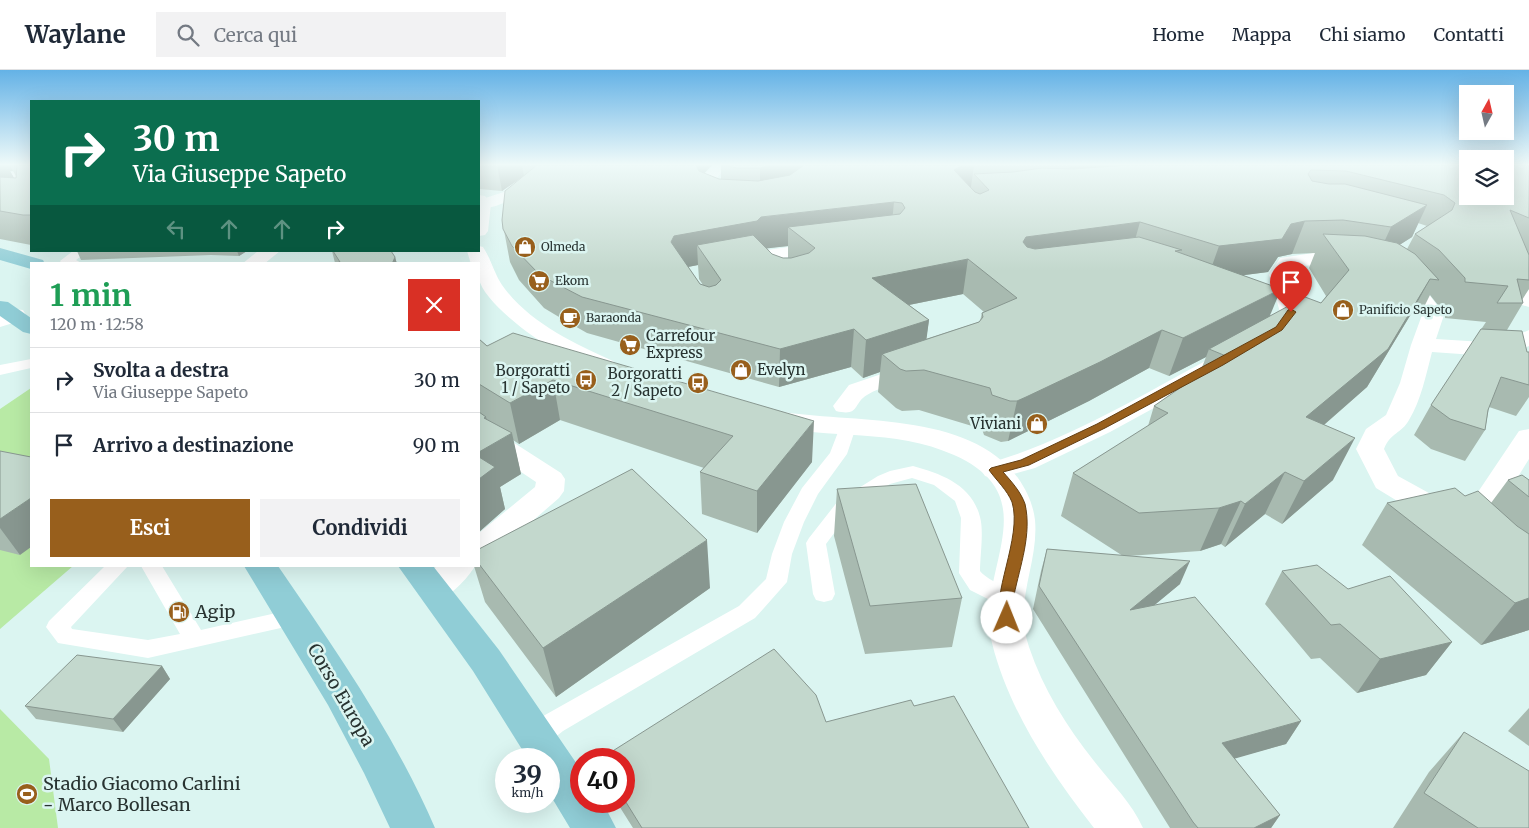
<!DOCTYPE html>
<html lang="it">
<head>
<meta charset="utf-8">
<style>
	:root { --surface:#fff; --page:#f2f2f3; --text:#1f2937; --muted:#747a83; --line:#e0e1e3; --accent:#985f1c }
	body { margin:0; font-family:Merriweather,serif; background:var(--page); color:var(--text); height:100vh; display:flex; flex-direction:column; font-size:19px; white-space:nowrap }
	* { box-sizing:border-box; margin:0 }
	p { font-size:16px; color:var(--muted) }
	.icon { flex:none; width:28px; height:28px; fill:none; stroke:currentColor; stroke-width:2; stroke-linecap:round; stroke-linejoin:round }
	.map { position:relative; flex:1; overflow:hidden }
	.details { position:absolute; left:30px; top:192px; width:450px; height:305px; display:flex; flex-direction:column; background:var(--surface); border-radius:0px; box-shadow:0 5px 20px #0002 }
	.details>* { flex:none }
	.hud { position:absolute; left:30px; top:30px; width:450px; height:152px; border-radius:0px; box-shadow:0 5px 20px #0002; background:#0b6e4f; color:#fff; overflow:hidden }
	.needle { width:32px; rotate:8deg }
	.buttons { position:absolute; left:1459px; top:15px; display:grid; gap:10px }
	.buttons a { display:grid; place-items:center; width:55px; height:55px; border-radius:0px; background:var(--surface); box-shadow:0 5px 20px #0002; font-size:25px }
	.speed { position:absolute; left:495px; top:678px; display:flex; gap:10px; font-size:25px; font-weight:700; text-align:center }
	.speed>* { display:grid; place-content:center; width:65px; height:65px; border-radius:50%; background:var(--surface); box-shadow:0 5px 20px #0002; line-height:1 }
	.speed small { font-size:12px; font-weight:400 }
	.speed .limit { border:8px solid #d22; background:#fff; color:#111 }
	.pin { position:absolute; display:grid; place-items:center; width:42px; height:42px; color:#fff; margin:-51px -21px; border-radius:50% 50% 50% 0; rotate:-45deg; box-shadow:0 0 5px #0007 }
	.pin .icon { rotate:45deg }
	.me { position:absolute; width:55px; margin:-28px; rotate:1deg; stroke-linejoin:round; filter:drop-shadow(0 0 4px #0008) }
	.turn { display:flex; align-items:center; gap:18px; height:105px; padding:0 20px; font-size:22px }
	.turn .icon { width:65px; height:65px; stroke-width:2.5 }
	.turn b { display:block; font-size:35px; line-height:42px }
	.lanes { display:flex; align-items:center; height:48px; padding:0 20px; background:#0003; justify-content:center; gap:25px; direction:ltr }
	.lanes .off { opacity:.35 }
	.round { display:grid; place-items:center; flex:none; width:52px; height:52px; border-radius:0px; background:var(--page) }
	.overview { display:flex; align-items:center; justify-content:space-between; height:85px; padding:0 20px }
	h1 { font-size:30px; font-weight:700; line-height:38px; color:#1e9e55 }
	.primary-button { display:flex; gap:10px; margin-top:auto; padding:10px 20px }
	.primary-button a { flex:1; height:58px; border-radius:0px; background:var(--accent); color:#fff; font-size:20px; font-weight:700; line-height:58px; text-align:center }
	.primary-button a+a { background:var(--page); color:var(--text) }
	ul { padding:0; list-style:none }
	li { display:flex; align-items:center; gap:15px; height:65px; padding:0 20px; border-top:1px solid var(--line) }
	li div { flex:1 }
	li b { display:block; font-size:19px }
	li em { font-style:normal }
	header { display:flex; align-items:center; gap:30px; box-sizing:border-box; height:70px; padding:0 25px; background:var(--surface); border-bottom:1px solid var(--line) }
	header strong { font-size:24px }
	nav { display:flex; gap:28px; margin-inline-start:auto; font-size:18px }
	.search { width:350px; height:45px; background:var(--page); display:flex; align-items:center; gap:12px; box-sizing:border-box; padding:0 18px; border-radius:0px; color:var(--muted); font-size:19px }
	.map>svg:first-child { display:block }
</style>
</head>
<body>
<header>
<strong>Waylane</strong>
<div class="search"><svg class="icon" aria-label="search" viewBox="0 0 24 24"><circle cx="10" cy="10" r="6"/><path d="M15 15l6 6"/></svg>Cerca qui</div>
<nav><a>Home</a><a>Mappa</a><a>Chi siamo</a><a>Contatti</a></nav>
</header>
<div class="map">
<svg width="1529" height="758" viewBox="0 0 1529 758">
	<rect width="100%" height="100%" fill="#dbf5f1"/>
	<path fill="#b8eaa5" d="M31,318V496H73L0,559V339Z
		M0,639L49,689L58,758H0Z"/>
	<g fill="none" stroke-linecap="round" stroke-linejoin="round">
		<path fill="#fff" fill-rule="evenodd" d="M73,181H88L76,190L83,194H62L60,191Z
			M31,289V298L0,305V295Z
			M848,352L854,353L856,357L847,384L818,424L804,452L792,484L787,512L755,548L563,661C551,670 544,680 528,674L524,666L528,658L545,645L739,536L766,509L772,484L784,452L802,418L830,383L840,357L842,353Z
			M913,396C942,404 972,415 980,447C984,461 980,486 980,501C990,513 1009,515 1017,528L1014,534L1006,536L998,534L970,520L959,503L961,448L955,431L934,415L912,408L890,414L852,439L826,474L835,524L832,530L824,532L816,530L813,524L806,473L809,468L838,431L878,406L890,401Z
			M105,496H128L71,557L72,559L148,570L180,564L141,496H162L201,560L294,539L302,541L305,547L302,553L294,555L148,588L58,573L46,557L49,551Z"/>
		<path fill="#fff" fill-rule="evenodd" d="M823,172L829,173L832,177L829,181L782,188L799,204L797,208C782,212 766,197 758,185L761,181L767,180Z
			M1521,217L1529,220V237L1522,235L1511,223L1514,219Z
			M914,293L922,295L925,300L922,305C906,311 881,316 867,325C853,333 860,347 836,341L833,336L849,315Z"/>
		<path fill="#fff" fill-rule="evenodd" d="M544,95H561C551,110 497,142 479,138V130L507,121Z
			M713,95H728L710,116C714,124 722,124 726,130L724,134C709,137 700,128 694,116Z
			M31,99V109L0,114V104Z
			M258,181H280L264,194H242Z
			M1313,183L1357,188L1360,192L1357,196L1350,198L1313,195L1294,197L1289,205L1302,242C1292,257 1284,273 1263,268L1260,263L1263,258L1271,254L1280,242L1269,205L1280,188Z
			M1399,203C1419,208 1433,229 1444,245L1436,269L1499,273L1529,260V276L1503,287L1432,282C1426,305 1421,330 1409,350C1402,363 1390,363 1384,379L1398,406L1438,428L1448,431L1478,422L1519,361L1529,359V389L1500,436L1448,451L1417,443L1376,418L1356,379L1366,359L1386,345L1400,313L1411,275L1422,245L1406,223L1389,209L1392,205Z
			M15,239L23,240L26,245L23,250L0,257V243Z
			M1232,279L1240,281L1244,286L1240,291L1110,362L1035,398L995,409L985,406L981,400L985,394C1065,373 1150,320 1224,281Z
			M479,354L488,356L561,403L565,409L564,421L559,428L490,488L479,491V463L535,417L536,412L479,374Z
			M437,496H475C469,507 446,532 433,531C429,531 424,529 421,528L416,519L421,510Z"/>
		<path fill="#fff" fill-rule="evenodd" d="M479,125L485,126L491,134L488,161L485,165L479,166Z
			M479,176L483,177C491,189 494,203 502,215C528,252 573,273 613,291L617,296L613,301C584,308 485,240 479,209C478,205 479,198 479,194H471L467,181H479Z
			M777,341C851,354 968,340 1018,408C1027,421 1033,434 1035,450C1039,494 1013,531 1029,577C1043,619 1067,657 1094,691C1111,713 1132,733 1143,758H1094C1051,703 1009,641 992,573C973,503 1051,428 954,385C894,358 830,370 768,355L764,349L768,343Z"/>
		<path fill="#90cdd6" fill-rule="evenodd" d="M0,178L43,190L45,194H31V199L0,190Z
			M0,231L8,232L31,248V264L23,262L0,246Z
			M244,496H278C335,579 395,665 435,758H390L364,703L328,635Z
			M398,496H433L499,580L581,700V731H602L616,758H570L549,723V689H528L473,601Z"/>
	</g>
	<path fill="#a8bab0" fill-rule="evenodd" d="M0,95H31V175L0,169ZM10,101H13L16,106V108H14Z
		M479,95H712L704,103L719,109H721V95H1529V219L1522,230L1523,233L1507,260L1527,282H1529V327L1516,346L1489,337L1485,360L1465,391L1431,379L1414,365L1431,335L1486,252L1445,248V244L1430,225L1420,245L1411,244L1367,317L1324,355L1333,410L1282,454L1265,444L1225,477L1221,474L1200,481L1128,486L1180,514L1154,535L1301,651L1286,674L1234,688L1280,745L1271,758H1170L1033,539L1041,501L1047,479L1123,486L1061,446L1073,403L1148,356L1154,336L1199,305L1206,287L1169,306L1149,298L1089,331L1008,371L1001,372L984,365L982,359L919,340L902,341L896,338L878,322L880,302L863,308L851,297L779,317L587,263L559,247L544,238L519,210L510,192L502,150L520,108L502,121L479,119ZM1418,153L1427,156L1415,164L1407,179L1399,175L1412,167ZM788,176V188H783L772,184L767,178ZM1315,183L1309,198L1326,226L1321,233L1269,246L1244,205L1268,202L1278,187L1292,184ZM698,195L699,209L703,215L700,214L688,197ZM963,224L984,242L982,243L980,251L979,252L926,269L929,250L909,235Z
		M77,181H247L239,186L211,185L81,190Z
		M332,181H391L395,187L397,194H331L335,193Z
		M479,269L487,276L812,392L757,463L702,444L700,402L704,398L560,350L519,374L513,370L521,404L500,417L505,439L479,462Z
		M0,381L20,485L0,480Z
		M1508,410H1529V560L1481,575L1362,475L1387,433L1465,426L1491,433Z
		M837,419L962,528L952,577L865,584L834,466Z
		M479,479L710,518L556,627L485,532L474,496H479Z
		M1282,501L1348,519L1452,572L1426,605L1357,623L1320,588L1311,589L1265,534Z
		M162,596L170,609L123,662L36,649L25,636Z
		M1529,638V676L1508,661Z
		M826,652L1029,758H633L616,731H624V689Z
		M1464,662L1529,758H1393L1429,702Z"/>
	<path fill="#889790" d="M0,95H31L17,96L10,95L13,101H10L17,113L0,124Z
		M497,95H522L524,106L502,121Z
		M691,95H712L692,116Z
		M769,95H809L760,127V98Z
		M974,95L970,124L954,100L961,96Z
		M1070,95H1231L1066,115Z
		M894,132L891,163L788,157V176L761,179L697,175L698,195L677,199L671,172L674,166L761,147Z
		M1427,135L1412,167L1376,190L1391,157Z
		M1305,151L1292,184L1278,187L1268,202L1207,210L1219,176L1291,154Z
		M1140,152L1131,184L1016,206L1023,172L1026,167Z
		M237,181H247L239,186Z
		M395,187L397,194H392Z
		M968,189L963,224L869,243L872,208Z
		M1430,209L1411,244L1367,317L1286,388L1306,347Z
		M1281,219L1266,255L1209,279L1206,287L1169,306L1183,268Z
		M929,250L924,288L882,284L880,302L863,308L866,270Z
		M854,259L851,297L779,317L780,279Z
		M1162,260L1149,298L1089,331L1008,371L1017,331Z
		M553,310L560,350L519,374L510,333Z
		M486,347L493,374L512,363L521,404L500,417L505,439L479,462V382L484,348Z
		M814,351L812,392L757,463V421Z
		M1355,368L1333,410L1282,454L1304,411Z
		M1285,402L1265,444L1225,477L1245,434Z
		M31,428V477L20,485L0,458V449Z
		M1241,431L1221,474L1200,481L1219,438Z
		M707,470L710,518L556,627L543,578Z
		M1190,491L1180,514L1121,563L1130,540Z
		M1529,528V560L1481,575L1515,533Z
		M1452,572L1426,605L1357,623L1380,589Z
		M162,596L170,609L123,662L113,649Z
		M1301,651L1286,674L1209,696L1222,673Z
		M1280,745L1271,758H1254Z"/>
	<path fill="#c3d8cd" stroke="#889790" fill-rule="evenodd" d="M10,95H31V145H23L0,141V107L16,108L17,96Z
		M531,95H696L699,101L719,109L758,111L790,105L804,95H974L961,96L954,100L975,122L980,124L989,120L974,104L1013,102L1042,98L1073,99L1127,95H1468V126H1505V95H1529V148L1510,140L1529,185V210L1517,209L1523,233H1497L1508,216L1465,212V208L1439,180L1415,164L1452,140L1455,133L1444,125L1346,101L1311,100L1308,104L1312,111L1329,114H1345L1427,135L1391,157L1343,150L1305,151L1291,154L1282,169L1219,176L1140,152L1026,167L1023,172L1027,177L1035,179L1139,167L1182,180L1175,181L1281,219L1183,268L1162,260L1100,292L1026,327L1017,331H1010L992,325L990,318L924,300L906,301L900,299L882,284L979,252L983,247L982,243L1017,228L968,189L872,208L929,250L866,270L854,259L780,279L582,227L553,212L538,203L512,176L503,159L502,150L505,121L537,95ZM894,132L902,133L905,138L900,144L788,157L815,178L809,183L791,188H783L772,184L753,165L697,175L721,210L716,215L709,217L700,214L671,172L674,166L757,151L761,147Z
		M721,95H769L760,98H737Z
		M1323,164L1365,166L1397,173L1415,184L1439,210L1430,209L1388,279L1306,347L1355,368L1304,411L1285,402L1245,434L1241,431L1219,438L1139,443L1073,403L1168,343L1154,336L1226,286L1209,279L1305,227L1321,233L1349,200Z
		M333,181H391L395,187L392,194H331L340,192Z
		M1481,259L1522,261L1527,282H1529V315L1501,307L1488,340L1485,360L1450,349L1431,335Z
		M513,263L814,351L757,421L700,402L733,366L553,310L510,333L479,314V269L487,276Z
		M479,342L486,347L484,348L512,363L479,382Z
		M0,381L31,387V428L0,449Z
		M479,387L495,397L479,409Z
		M632,399L707,470L543,578L479,494V479Z
		M1522,405L1529,410V427L1508,410Z
		M916,414L962,528L870,536L837,419Z
		M1455,418L1465,426L1478,421L1517,456L1529,464V528L1515,533L1387,433Z
		M1047,479L1190,491L1130,540L1195,527L1301,651L1222,673L1280,745L1254,758H1198L1193,752L1039,516Z
		M1317,495L1348,519L1390,506L1452,572L1380,589L1340,554L1331,555L1282,501Z
		M774,579L816,625L826,652L911,630L914,636L954,626L1029,758H642L624,729V689H600Z
		M77,585L162,596L113,649L25,636Z
		M1464,662L1529,701V758H1478L1424,723Z"/>
	<linearGradient id="sky" x2="0" y2="1"><stop stop-color="#64b2e6"/><stop offset="0.47" stop-color="#effaf9"/><stop offset="1" stop-color="#effaf9" stop-opacity="0"/></linearGradient>
	<rect width="1529" height="201" fill="url(#sky)"/>
	<path fill="#985f1c" stroke="#633e12" d="M1291,239L1296,242L1282,260L1223,295L1105,358L1029,395L1003,402C1011,411 1021,422 1025,434C1032,464 1020,496 1014,525C1012,534 1017,544 1012,552L1007,553L1002,552C989,528 1023,467 1012,432C1007,420 997,411 989,400L991,398L1021,390L1097,354L1276,257L1288,240Z"/>
	<defs>
		<g id="shop-disc" transform="scale(1.125)"><circle r="9.5" fill="#985f1c" stroke="#dbf5f1"/><path d="M-5-2.5h2.3a2.7 3.5 0 0 1 5.4 0H5L5.5 6h-11ZM-1.5-2.5h3a1.5 2.3 0 0 0-3 0Z" fill="#fff"/></g>
		<g id="supermarket-disc" transform="scale(1.125)"><circle r="9.5" fill="#985f1c" stroke="#dbf5f1"/><path d="M-6-5.5h2.5l.6 2H6L4.5 2H-2.5L-4.4-4H-6ZM-1.5 3.2a1.3 1.3 0 1 0 .1 0ZM3 3.2a1.3 1.3 0 1 0 .1 0Z" fill="#fff"/></g>
		<g id="cafe-disc" transform="scale(1.125)"><circle r="9.5" fill="#985f1c" stroke="#dbf5f1"/><path d="M-5.5-4.5H6V0H3Q3 3.5 0 3.5H-2.5Q-5.5 3.5-5.5 0ZM3-3.2v2h1.7v-2ZM-6 4.5H4V6H-6Z" fill="#fff"/></g>
		<g id="bus-disc" transform="scale(1.125)"><circle r="9.5" fill="#985f1c" stroke="#dbf5f1"/><path d="M-5-6H5V4H4V6H2V4H-2V6H-4V4H-5ZM-3.5-4V0h7V-4ZM-3.5 1.2v1.5H-2V1.2ZM2 1.2v1.5H3.5V1.2Z" fill="#fff"/></g>
		<g id="fuel-disc" transform="scale(1.125)"><circle r="9.5" fill="#985f1c" stroke="#dbf5f1"/><path d="M-5.5-6h7V0h2V4h1.3V-2.5L3-4.5l.8-.8L6-3V5H2.5V1h-1V6h-7ZM-4.2-4.7v3.2H.2V-4.7Z" fill="#fff"/></g>
		<g id="stadium-disc" transform="scale(1.125)"><circle r="9.5" fill="#985f1c" stroke="#dbf5f1"/><path d="M0-5a6.5 5 0 1 0 0 10a6.5 5 0 1 0 0-10ZM-3.5-1.8h7v3.6h-7Z" fill="#fff"/></g>
	</defs>
	<g fill-rule="evenodd">
		<use href="#shop-disc" x="525" y="177"/>
		<use href="#supermarket-disc" x="539" y="211"/>
		<use href="#shop-disc" x="1343" y="240"/>
		<use href="#cafe-disc" x="570" y="248"/>
		<use href="#supermarket-disc" x="630" y="275"/>
		<use href="#shop-disc" x="741" y="300"/>
		<use href="#bus-disc" x="586" y="310"/>
		<use href="#bus-disc" x="698" y="313"/>
		<use href="#shop-disc" x="1037" y="354"/>
		<use href="#fuel-disc" x="179" y="542"/>
		<use href="#stadium-disc" x="27" y="724"/>
	</g>
	<g text-anchor="middle" stroke-width="5" stroke-linejoin="round" paint-order="stroke">
		<g font-size="12" fill="#283331" stroke="#dbf5f1" text-anchor="start">
			<text x="541" y="181">Olmeda</text>
			<text x="555" y="215">Ekom</text>
			<text x="1359" y="244">Panificio Sapeto</text>
			<text x="586" y="252">Baraonda</text>
		</g>
		<g font-size="15" fill="#283331" stroke="#dbf5f1" text-anchor="end">
			<text x="646" y="271" text-anchor="start">Carrefour<tspan x="646" dy="17">Express</tspan></text>
			<text x="757" y="305" text-anchor="start">Evelyn</text>
			<text x="570" y="306">Borgoratti<tspan x="570" dy="17">1 / Sapeto</tspan></text>
			<text x="682" y="309">Borgoratti<tspan x="682" dy="17">2 / Sapeto</tspan></text>
			<text x="1021" y="359">Viviani</text>
		</g>
		<g font-size="18" fill="#283331" stroke="#dbf5f1" text-anchor="start">
			<text x="195" y="548">Agip</text>
			<text x="43" y="720">Stadio Giacomo Carlini<tspan x="43" dy="21">- Marco Bollesan</tspan></text>
		</g>
		<g font-size="18" fill="#283331" stroke="#dbf5f1">
			<text transform="translate(341 625) rotate(60)" y="6">Corso Europa</text>
		</g>
	</g>
</svg>
<div class="buttons">
<a><svg class="needle" viewBox="-14 -14 28 28"><path d="M0-13l5 13h-10z" fill="#e53935"/><path d="M0 13l5-13h-10z" fill="#747a83"/></svg></a>
<a><svg class="icon" aria-label="layers" viewBox="0 0 24 24"><path d="M12 4l9 5-9 5-9-5zM3 14l9 5 9-5"/></svg></a>
</div>
<div class="speed"><div>39<small>km/h</small></div><div class="limit">40</div></div>
<div class="pin" style="left:1291px;top:242px;background:#d93025"><svg class="icon" aria-label="arrive" viewBox="0 0 24 24"><path d="M6 21V4h12l-3 4 3 4H6"/></svg></div>
<svg class="me" style="left:1007px;top:548px" viewBox="-20 -20 40 40"><circle r="19" fill="#fff"/><path d="M0-13L10 11 0 6-10 11z" fill="#985f1c"/></svg>
<div class="hud">
<div class="turn"><svg class="icon" aria-label="right" viewBox="0 0 24 24"><path d="M7 20v-9h11M14 6l5 5-5 5"/></svg><div><b>30 m</b>Via Giuseppe Sapeto</div></div>
<div class="lanes"><svg class="icon off" aria-label="left" viewBox="0 0 24 24"><path d="M17 20v-9H6M10 6l-5 5 5 5"/></svg><svg class="icon off" aria-label="ahead" viewBox="0 0 24 24"><path d="M12 20V5M6 11l6-6 6 6"/></svg><svg class="icon off" aria-label="ahead" viewBox="0 0 24 24"><path d="M12 20V5M6 11l6-6 6 6"/></svg><svg class="icon" aria-label="right" viewBox="0 0 24 24"><path d="M7 20v-9h11M14 6l5 5-5 5"/></svg></div>
</div>
<section class="details">
<div class="overview"><div><h1>1 min</h1><p>120 m · 12:58</p></div><a class="round" style="background:#d93025;color:#fff"><svg class="icon" aria-label="close" viewBox="0 0 24 24"><path d="M6 6l12 12M18 6L6 18"/></svg></a></div>
<ul>
<li><svg class="icon" aria-label="right" viewBox="0 0 24 24"><path d="M7 20v-9h11M14 6l5 5-5 5"/></svg><div><b>Svolta a destra</b><p>Via Giuseppe Sapeto</p></div><em>30 m</em></li>
<li><svg class="icon" aria-label="arrive" viewBox="0 0 24 24"><path d="M6 21V4h12l-3 4 3 4H6"/></svg><div><b>Arrivo a destinazione</b></div><em>90 m</em></li>
</ul>
<div class="primary-button"><a>Esci</a><a>Condividi</a></div>
</section>
</div>
</body>
</html>
